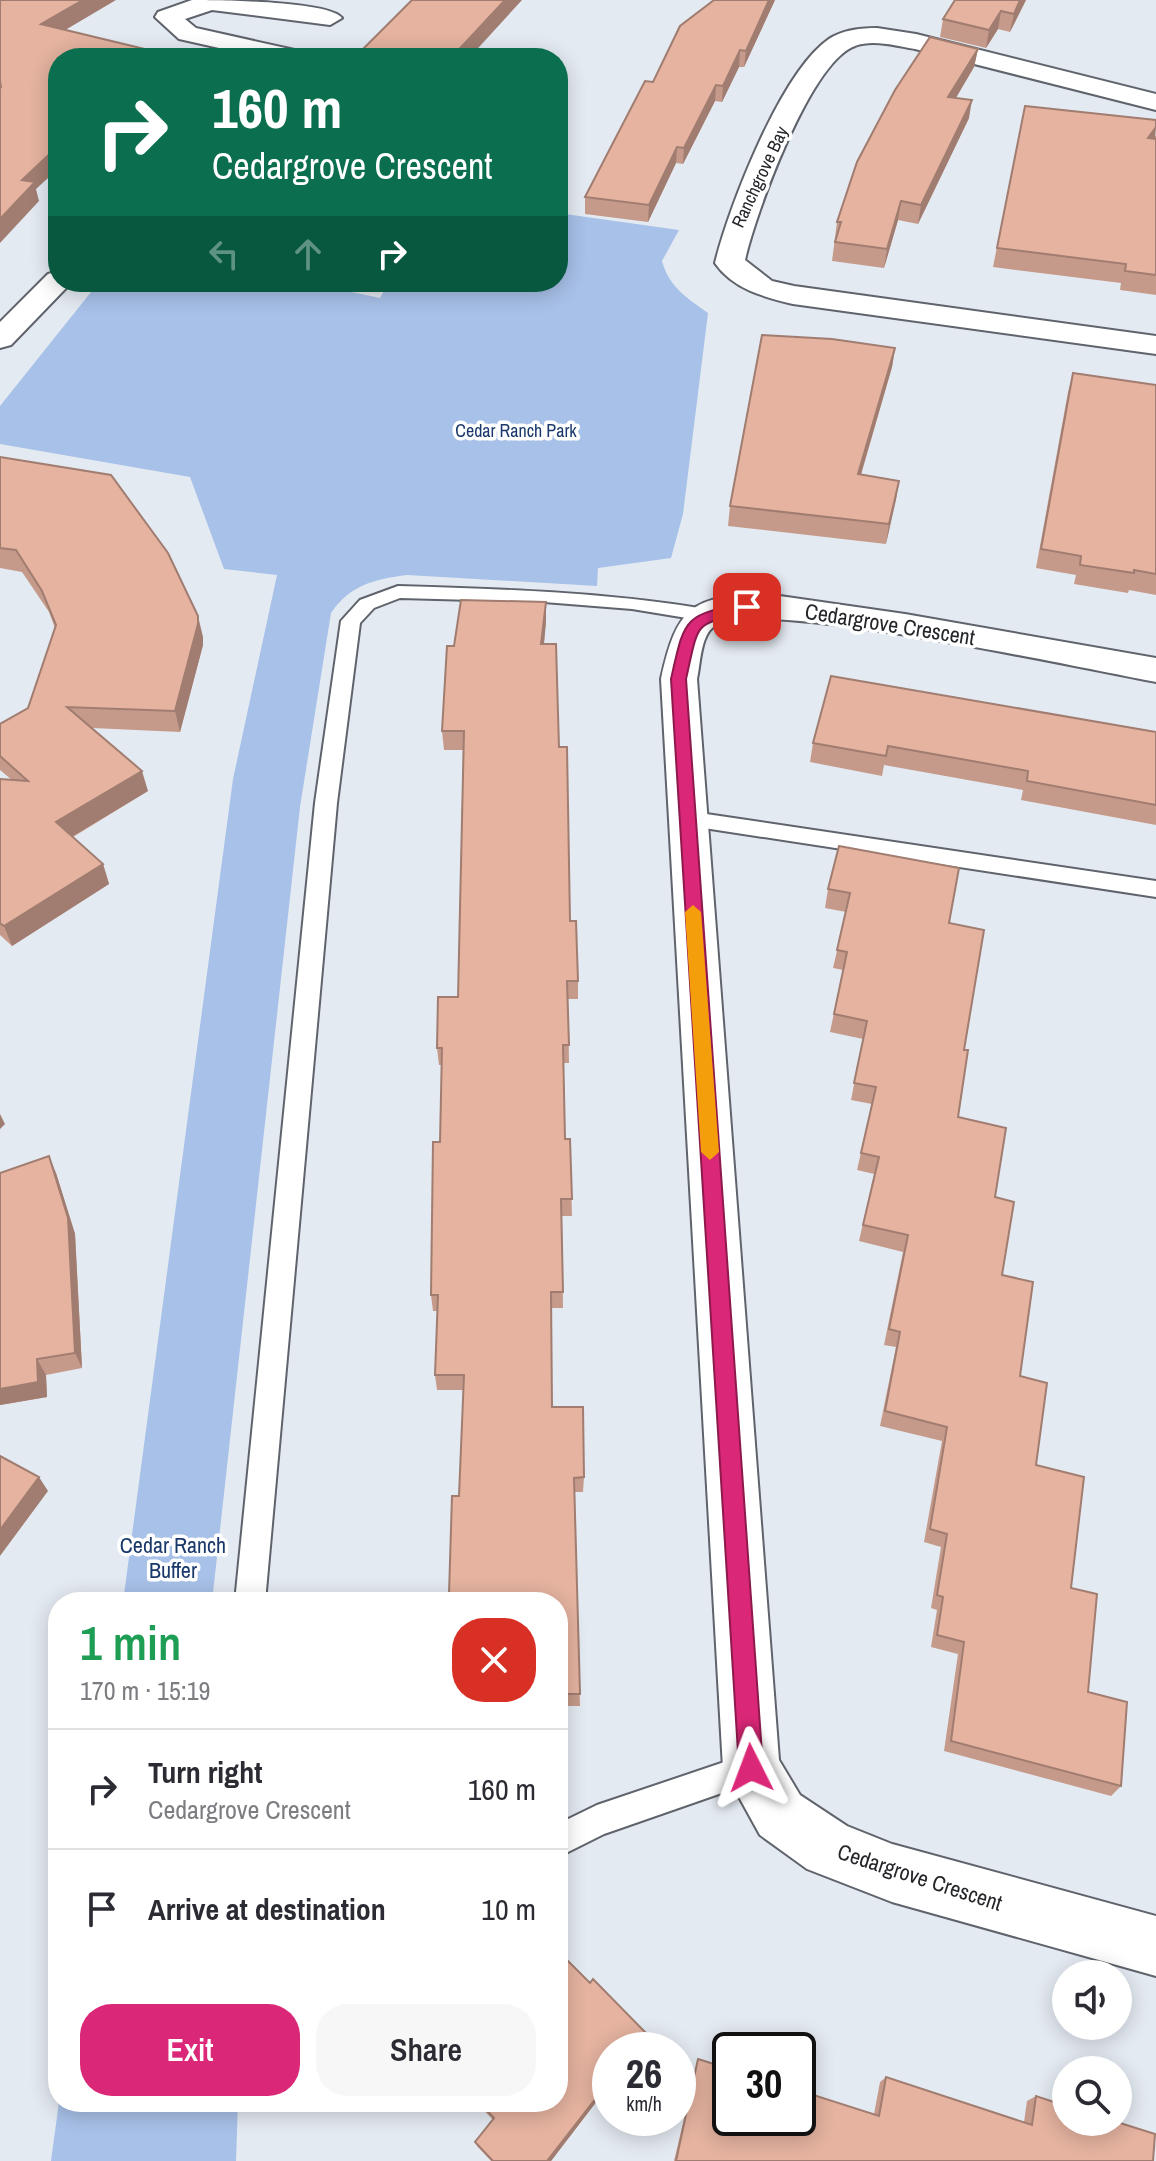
<!DOCTYPE html>
<html lang="en">
<head>
<meta charset="utf-8">
<style>
	:root { --surface:#fff; --page:#f7f7f7; --text:#2b2b33; --muted:#7c7c81; --line:#e1e1e2; --accent:#db2777 }
	body { margin:0; font-family:"Archivo Narrow",sans-serif; background:var(--page); color:var(--text); height:100vh; display:flex; flex-direction:column; font-size:30px; white-space:nowrap }
	* { box-sizing:border-box; margin:0 }
	p { font-size:26px; color:var(--muted) }
	.icon { flex:none; width:44px; height:44px; fill:none; stroke:currentColor; stroke-width:2; stroke-linecap:round; stroke-linejoin:round }
	.map { position:relative; flex:1; overflow:hidden }
	.details { position:absolute; left:48px; top:1592px; width:520px; height:520px; display:flex; flex-direction:column; background:var(--surface); border-radius:32px; box-shadow:0 4px 20px #0003 }
	.details>* { flex:none }
	.hud { position:absolute; left:48px; top:48px; width:520px; height:244px; border-radius:32px; box-shadow:0 4px 20px #0003; background:#0b6e4f; color:#fff; overflow:hidden }
	.fabs { position:absolute; left:1052px; top:1960px; display:grid; gap:16px }
	.fabs a { display:grid; place-items:center; width:80px; height:80px; border-radius:50%; background:var(--surface); box-shadow:0 4px 20px #0003; font-size:40px }
	.speed { position:absolute; left:592px; top:2032px; display:flex; gap:16px; font-size:40px; font-weight:700; text-align:center }
	.speed>* { display:grid; place-content:center; width:104px; height:104px; border-radius:50%; background:var(--surface); box-shadow:0 4px 20px #0003; line-height:1 }
	.speed small { font-size:20px; font-weight:400 }
	.speed .limit { border:4px solid #111; border-radius:12px; background:#fff; color:#111 }
	.pin { position:absolute; display:grid; place-items:center; width:68px; height:68px; color:#fff; margin:-34px; border-radius:16px; box-shadow:0 4px 12px #0006 }
	.me { position:absolute; width:88px; margin:-44px; rotate:357deg; stroke-linejoin:round; filter:drop-shadow(0 0 6px #0008) }
	.turn { display:flex; align-items:center; gap:28px; height:168px; padding:0 32px; font-size:36px }
	.turn .icon { width:104px; height:104px; stroke-width:2.5 }
	.turn b { display:block; font-size:56px; line-height:68px }
	.lanes { display:flex; align-items:center; height:76px; padding:0 32px; background:#0003; justify-content:center; gap:40px; direction:ltr }
	.lanes .off { opacity:.35 }
	.round { display:grid; place-items:center; flex:none; width:84px; height:84px; border-radius:32px; background:var(--page) }
	.head { display:flex; align-items:center; justify-content:space-between; height:136px; padding:0 32px }
	h1 { font-size:48px; font-weight:600; line-height:60px; color:#1e9e55 }
	.button { display:flex; gap:16px; margin-top:auto; padding:16px 32px }
	.button a { flex:1; height:92px; border-radius:32px; background:var(--accent); color:#fff; font-size:32px; font-weight:600; line-height:92px; text-align:center }
	.button a+a { background:var(--page); color:var(--text) }
	ul { padding:0; list-style:none }
	li { display:flex; align-items:center; gap:24px; height:120px; padding:0 32px; border-top:2px solid var(--line) }
	li div { flex:1 }
	li b { display:block; font-size:30px }
	li em { font-style:normal }
	.map>svg:first-child { display:block }
</style>
</head>
<body>
<div class="map">
<svg width="1156" height="2161" viewBox="0 0 1156 2161">
	<rect width="100%" height="100%" fill="#e4eaf2"/>
	<path fill="#a8c1e8" d="M558,213L679,230L662,261C669,287 687,298 708,313L683,514L671,558L598,568L597,586L407,575C375,579 350,585 331,613L300,807L212,1602H123L233,779L277,575L224,569L190,477L0,444V406L99,282H304L380,298L389,282H558Z
		M59,2102H238L236,2161H51Z"/>
	<g fill="none" stroke-linecap="round" stroke-linejoin="round">
		<g stroke="#5f636b" stroke-width="4">
			<path id="lane" d="M398,586C501,589 603,592 705,609L715,615L705,621L632,609L544,602L400,598L374,608L360,623L337,803L265,1602H235L315,803L341,621L360,600Z
				M686,811L1156,881V897L678,824L675,819Z
				M751,1753L762,1757L766,1768L762,1779L604,1834L558,1857V1824L597,1805Z"/>
		</g>
		<g stroke="#5f636b" stroke-width="4">
			<path id="street" d="M192,0C217,0 330,1 342,18L330,25L212,10L185,19L196,28L299,51L303,56L264,58L179,39L155,17L158,12Z
				M877,28L916,34L1156,94V110L915,49C897,46 873,39 855,46C810,62 755,215 745,260L772,281L794,286L1156,336V354L793,304C764,297 733,289 715,263C729,206 781,72 829,39C842,30 861,28 877,28Z
				M58,271V282H71L68,286L11,345L0,348V322L48,274Z
				M766,594L905,614L1156,658V682C1084,669 767,599 718,624C700,632 701,662 697,679L779,1760L800,1795L847,1826L892,1844L1156,1916V1976L892,1902L807,1869L760,1835L723,1768L661,679C677,607 691,596 766,594Z"/>
		</g>
		<use href="#lane" fill="#fff" fill-rule="evenodd"/>
		<use href="#street" fill="#fff" fill-rule="evenodd"/>
	</g>
	<path fill="#c59a8a" d="M714,0H775L744,67H739L722,102L715,101L683,164L676,163L648,222L585,214V197L653,82Z
		M955,0H1026L1010,32L998,29L986,48L940,37L943,19Z
		M978,49L974,67L956,98L969,118L918,224L898,220L884,268L832,261L837,222Z
		M1025,106L1156,136V295L1120,290L1121,283L993,267Z
		M895,348L892,367L861,475L899,481L886,544L728,526L730,506Z
		M1073,373L1156,385V595L1129,590L1128,593L1074,584L1076,575L1036,568L1068,392Z
		M0,457L203,637V645L180,732L92,728L148,791L73,837L103,864L109,884L12,946L0,935V779L12,780L0,770V724L28,708L55,628L49,612L22,572L0,568Z
		M546,621L544,644L559,747L570,921L578,981V999H568L569,1063H563L565,1139H570L572,1216H562L563,1308H551L552,1407L584,1477L583,1492H574L580,1706H565L566,1810L558,1811V1602L449,1594L459,1496L463,1390H437L435,1375L438,1311H433L431,1295L440,1142L442,1065H439L437,1048L458,997L463,750H444L442,731Z
		M1156,732V825L1021,800L1023,790L884,765L882,776L810,762L813,743Z
		M839,846L949,923L964,1050L958,1117L995,1197L1002,1275L1036,1465L1071,1588L1088,1692L1121,1786L1111,1796L944,1751L958,1654L931,1647L937,1610L931,1608L941,1547L924,1542L942,1441L880,1426L896,1347L884,1345L903,1252L859,1241L874,1174L857,1170L872,1104L851,1100L863,1039L830,1032L843,970L833,968L846,912L825,908L828,889Z
		M56,1173L75,1234L82,1368L46,1375L47,1397L0,1405Z
		M558,1951L590,1983L593,1979L646,2033L645,2039L636,2050H610V2084L551,2161H491L477,2146L475,2142L493,2120L476,2102H558Z
		M698,2059L874,2114L880,2082L886,2077L1024,2122L1027,2101L1036,2096L1153,2161H674Z"/>
	<path fill="#a07d70" d="M83,0H116L45,42L41,24Z
		M505,0H522L469,58H451Z
		M769,0H775L744,67L746,51Z
		M1020,0H1026L1010,32L1014,14Z
		M1001,11L998,29L986,48L989,30Z
		M978,49L974,67L945,116L948,97Z
		M740,50L739,67L722,102L723,86Z
		M716,85L715,101L683,164L684,148Z
		M972,100L969,118L918,224L921,205Z
		M1156,127L1155,139L1148,138Z
		M58,146V169L36,189L39,201L0,243V219L22,180Z
		M677,147L676,163L648,222L649,205Z
		M901,201L898,220L884,268L887,249Z
		M895,348L892,367L855,494L858,474Z
		M899,481L896,500L886,544L889,524Z
		M546,602V621L542,664L541,644Z
		M198,616L203,637V645L180,732L175,711Z
		M142,771L148,791L63,842L56,822Z
		M103,864L109,884L12,946L4,926Z
		M0,1114L5,1124L0,1129Z
		M49,1156L56,1173L75,1234L82,1368L75,1353Z
		M37,1359L46,1375L47,1397L0,1405V1389Z
		M39,1477L48,1491L0,1556V1530Z
		M646,2033L645,2039L636,2050H633Z
		M610,2080V2084L551,2161H547Z"/>
	<path fill="#e5b3a0" stroke="#a07d70" stroke-width="2" d="M0,0H83L41,24L182,58H58V146L22,180L35,182L0,219V88L1,87L0,81Z
		M412,0H505L451,58H354Z
		M714,0H769L746,51L740,50L723,86L716,85L684,148L677,147L649,205L585,197L645,81L653,82L680,26Z
		M955,0H1020L1014,14L1001,11L989,30L943,19Z
		M930,37L978,49L948,97L972,100L921,205L901,201L887,249L835,242L841,222H837L857,162L895,90Z
		M1025,106L1156,120V127L1148,138L1156,139V275L1125,271L1126,264L997,248Z
		M762,335L832,339L895,348L858,474L899,481L889,524L730,506Z
		M1073,373L1156,385V574L1134,570V573L1080,565L1081,556L1041,549Z
		M0,457L111,475L168,553L198,616V624L175,711L67,707L142,771L56,822L103,864L4,926L0,923V779L28,781L0,756V724L28,708L56,625L42,591L16,550L0,548Z
		M461,600L546,602L541,644H556L559,747H567L570,921H576L578,981H567L569,1045H563L565,1139H570L572,1199H561L563,1292H551L552,1407H583L584,1477L574,1478L580,1694H565L566,1801H558V1602H429V1594H449L452,1496H459L464,1375H435L438,1295H431L433,1142H440L442,1048H437L438,997H458L464,731H442L447,646H454Z
		M831,676L1156,732V805L1027,781L1028,771L888,746L886,756L813,743Z
		M839,846L959,868L949,923L984,930L964,1050H968L958,1117L1006,1128L995,1197L1014,1202L1002,1275L1033,1282L1020,1376L1047,1383L1036,1465L1084,1477L1071,1588L1097,1594L1088,1692L1127,1702L1121,1786L951,1741L964,1642L937,1635L943,1597L937,1595L947,1534L930,1529L947,1427L885,1411L900,1332L889,1329L908,1235L863,1225L879,1157L861,1153L876,1087L854,1083L867,1021L834,1014L847,952L837,950L850,893L828,889Z
		M49,1156L68,1218L75,1353L37,1359L38,1382L0,1389V1173Z
		M0,1456L39,1477L0,1530Z
		M558,1951L590,1983L593,1979L646,2033L633,2050H610V2080L547,2161H493L475,2142L494,2118L479,2102H558Z
		M698,2059L730,2069V2118H798V2090L879,2116L886,2077L1032,2125L1036,2096L1066,2106V2122H1117L1155,2134L1153,2161H676Z"/>
	<path fill="#db2777" stroke="#8e194d" stroke-width="2" d="M747,603L752,604V611C693,626 700,617 686,679L763,1768L759,1776L751,1779L743,1776L739,1768L671,679C685,617 683,615 747,603Z"/>
	<path fill="#f59e0b" d="M693,905L701,912L719,1152L710,1160L701,1152L685,912Z"/>
	<g text-anchor="middle" stroke-width="7" stroke-linejoin="round" paint-order="stroke">
		<g font-size="18" fill="#242629" stroke="#fff">
			<text transform="translate(760 177) rotate(-65)" y="6">Ranchgrove Bay</text>
		</g>
		<g font-size="18" fill="#19396b" stroke="#fff">
			<text x="516" y="437">Cedar Ranch Park</text>
		</g>
		<g font-size="22" fill="#242629" stroke="#fff">
			<text transform="translate(890 624) rotate(9)" y="8">Cedargrove Crescent</text>
			<text transform="translate(920 1877) rotate(18)" y="8">Cedargrove Crescent</text>
		</g>
		<g font-size="22" fill="#19396b" stroke="#fff">
			<text x="173" y="1553">Cedar Ranch<tspan x="173" dy="25">Buffer</tspan></text>
		</g>
	</g>
</svg>
<div class="fabs">
<a><svg class="icon" aria-label="sound" viewBox="0 0 24 24"><path d="M4 9h4l5-4v14l-5-4H4zM17 9q2 3 0 6"/></svg></a>
<a><svg class="icon" aria-label="search" viewBox="0 0 24 24"><circle cx="10" cy="10" r="6"/><path d="M15 15l6 6"/></svg></a>
</div>
<div class="speed"><div>26<small>km/h</small></div><div class="limit">30</div></div>
<div class="pin" style="left:747px;top:607px;background:#d93025"><svg class="icon" aria-label="arrive" viewBox="0 0 24 24"><path d="M6 21V4h12l-3 4 3 4H6"/></svg></div>
<svg class="me" style="left:751px;top:1768px" viewBox="-20 -20 40 40"><path d="M0-17L14 15 0 8-14 15z" fill="#db2777" stroke="#fff" stroke-width="4"/></svg>
<div class="hud">
<div class="turn"><svg class="icon" aria-label="right" viewBox="0 0 24 24"><path d="M7 20v-9h11M14 6l5 5-5 5"/></svg><div><b>160 m</b>Cedargrove Crescent</div></div>
<div class="lanes"><svg class="icon off" aria-label="left" viewBox="0 0 24 24"><path d="M17 20v-9H6M10 6l-5 5 5 5"/></svg><svg class="icon off" aria-label="ahead" viewBox="0 0 24 24"><path d="M12 20V5M6 11l6-6 6 6"/></svg><svg class="icon" aria-label="right" viewBox="0 0 24 24"><path d="M7 20v-9h11M14 6l5 5-5 5"/></svg></div>
</div>
<section class="details">
<div class="head"><div><h1>1 min</h1><p>170 m · 15:19</p></div><a class="round" style="background:#d93025;color:#fff"><svg class="icon" aria-label="close" viewBox="0 0 24 24"><path d="M6 6l12 12M18 6L6 18"/></svg></a></div>
<ul>
<li><svg class="icon" aria-label="right" viewBox="0 0 24 24"><path d="M7 20v-9h11M14 6l5 5-5 5"/></svg><div><b>Turn right</b><p>Cedargrove Crescent</p></div><em>160 m</em></li>
<li><svg class="icon" aria-label="arrive" viewBox="0 0 24 24"><path d="M6 21V4h12l-3 4 3 4H6"/></svg><div><b>Arrive at destination</b></div><em>10 m</em></li>
</ul>
<div class="button"><a>Exit</a><a>Share</a></div>
</section>
</div>
</body>
</html>
